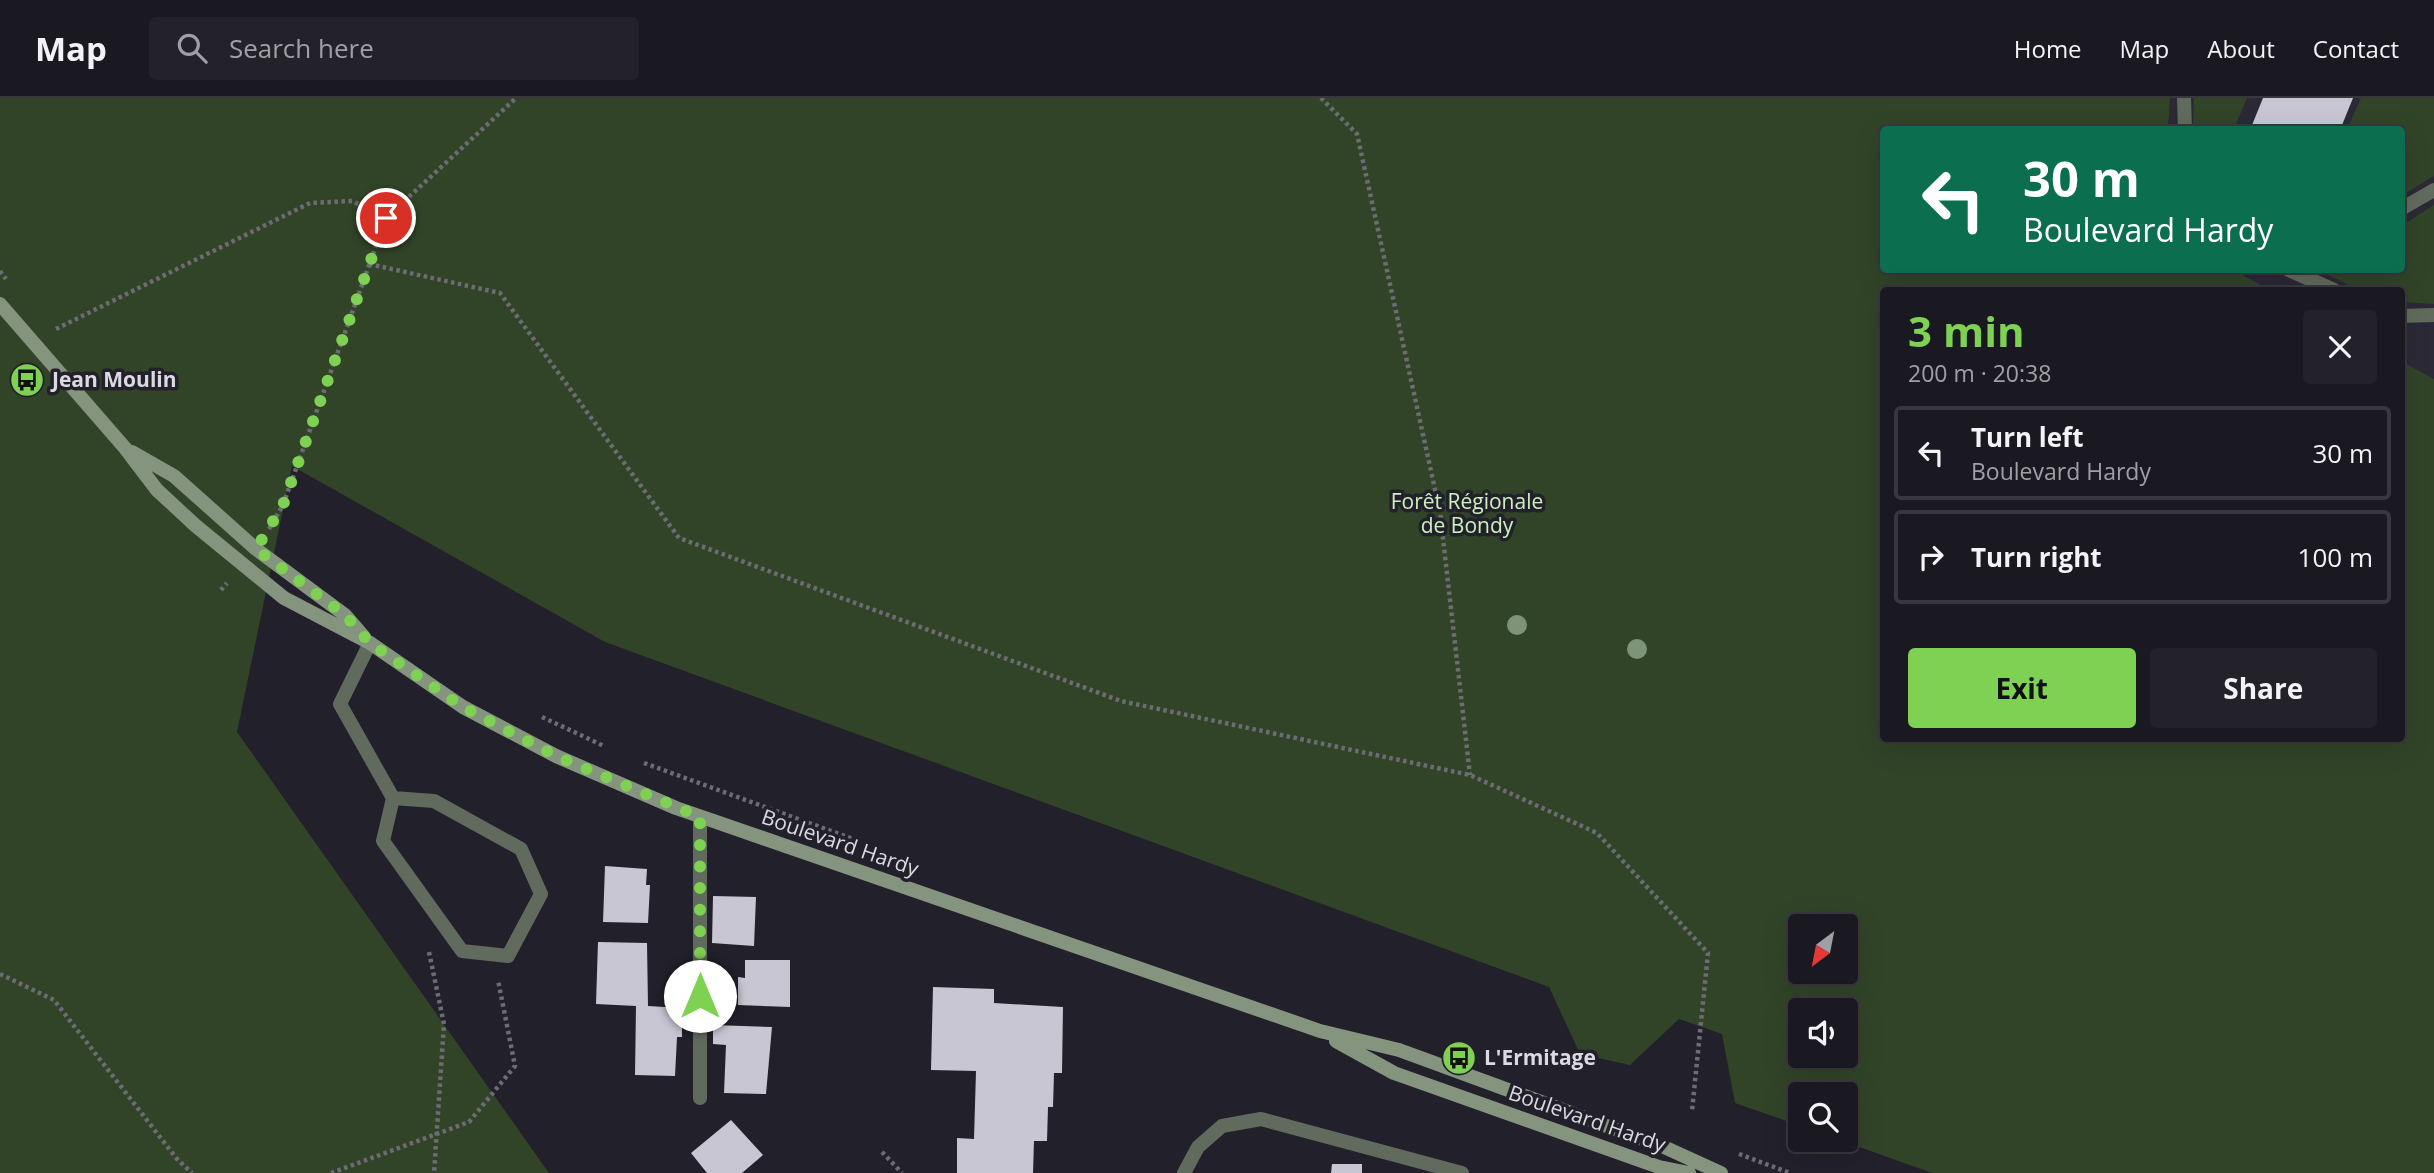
<!DOCTYPE html>
<html lang="en">
<head>
<meta charset="utf-8">
<style>
	:root { --surface:#1a1820; --page:#232129; --text:#f1f3f6; --muted:#9fa0a5; --line:#38373e; --accent:#7ed153 }
	body { margin:0; font-family:"Open Sans",sans-serif; background:var(--page); color:var(--text); height:100vh; display:flex; flex-direction:column; font-size:26px; white-space:nowrap }
	* { box-sizing:border-box; margin:0 }
	p { font-size:23px; color:var(--muted) }
	.icon { flex:none; width:38px; height:38px; fill:none; stroke:currentColor; stroke-width:2; stroke-linecap:round; stroke-linejoin:round }
	.map { position:relative; flex:1; overflow:hidden }
	.drawer { position:absolute; left:1880px; top:189px; width:525px; height:455px; display:flex; flex-direction:column; background:var(--surface); border-radius:7px; box-shadow:0 7px 28px #0002,0 0 0 2px var(--line) }
	.drawer>* { flex:none }
	.top-card { position:absolute; left:1880px; top:28px; width:525px; height:147px; border-radius:7px; box-shadow:0 7px 28px #0002,0 0 0 2px var(--line); background:#0b6e4f; color:#fff; overflow:hidden }
	.needle { width:46px; rotate:212deg }
	.controls { position:absolute; left:1788px; top:816px; display:grid; gap:14px }
	.controls a { display:grid; place-items:center; width:70px; height:70px; border-radius:7px; background:var(--surface); box-shadow:0 7px 28px #0002,0 0 0 2px var(--line); font-size:35px }
	.pin { position:absolute; display:grid; place-items:center; width:60px; height:60px; color:#fff; margin:-30px; border:4px solid #fff; border-radius:50%; box-shadow:0 2px 7px #0007 }
	.me { position:absolute; width:77px; margin:-38px; rotate:0deg; stroke-linejoin:round; filter:drop-shadow(0 0 5px #0008) }
	.turn { display:flex; align-items:center; gap:24px; height:147px; padding:0 28px; font-size:32px }
	.turn .icon { width:91px; height:91px; stroke-width:2.5 }
	.turn b { display:block; font-size:49px; line-height:60px }
	.round { display:grid; place-items:center; flex:none; width:74px; height:74px; border-radius:7px; background:var(--page) }
	.headline { display:flex; align-items:center; justify-content:space-between; height:119px; padding:0 28px }
	h1 { font-size:42px; font-weight:700; line-height:52px; color:var(--accent) }
	.button { display:flex; gap:14px; margin-top:auto; padding:14px 28px }
	.button a { flex:1; height:80px; border-radius:7px; background:var(--accent); color:#111; font-size:28px; font-weight:700; line-height:80px; text-align:center }
	.button a+a { background:var(--page); color:var(--text) }
	ul { padding:0; list-style:none }
	li { display:flex; align-items:center; gap:21px; height:94px; margin:0 14px 10px; padding:0 14px; border:4px solid var(--line); border-radius:7px }
	li div { flex:1 }
	li b { display:block; font-size:26px }
	li em { font-style:normal }
	header { display:flex; align-items:center; gap:42px; box-sizing:border-box; height:98px; padding:0 35px; background:var(--surface); border-bottom:2px solid var(--line) }
	header strong { font-size:33px }
	nav { display:flex; gap:38px; margin-inline-start:auto; font-size:24px }
	.search { width:490px; height:63px; background:var(--page); display:flex; align-items:center; gap:18px; box-sizing:border-box; padding:0 24px; border-radius:7px; color:var(--muted); font-size:26px }
	.map>svg:first-child { display:block }
</style>
</head>
<body>
<header>
<strong>Map</strong>
<div class="search"><svg class="icon" aria-label="search" viewBox="0 0 24 24"><circle cx="10" cy="10" r="6"/><path d="M15 15l6 6"/></svg>Search here</div>
<nav><a>Home</a><a>Map</a><a>About</a><a>Contact</a></nav>
</header>
<div class="map">
<svg width="2434" height="1075" viewBox="0 0 2434 1075">
	<rect width="100%" height="100%" fill="#22202a"/>
	<path fill="#2c2937" d="M2170,0H2434V281L2401,263V192H2271L2233,172H2401V32L2168,31Z"/>
	<path fill="#314428" fill-rule="evenodd" d="M0,0H2170L2168,31L1883,32V172H2233L2271,192H1883V640H2401V263L2434,281V1075H1932L1837,1041H1846V996H1801V1028L1735,1005L1722,936L1679,921L1630,967L1580,956L1549,889L605,544L292,368L237,634L549,1075H0ZM1801,828H1846V873H1801ZM1801,912H1846V957H1801Z
		M2194,0H2247L2234,31L2196,32L2193,25Z
		M2361,0H2434V78L2401,98V32L2347,31Z
		M2434,107V206L2401,204V192H2359L2318,172H2401V128Z"/>
	<path fill="#c8c6d3" d="M2263,0H2353L2340,32H2250Z
		M605,768L647,771L646,787H650L648,825L603,824Z
		M713,798L756,799L754,848L712,845Z
		M598,844L647,845L648,908L682,910V939H677L675,978L635,977L636,908L596,906Z
		M745,862H790V909L738,907V879L745,880Z
		M933,889L994,891V905L1063,909L1062,975H1054L1053,1009H1048L1047,1043H1034L1033,1075H957V1040L974,1041L976,973L931,972Z
		M713,927L772,929L766,996L724,995L726,947L713,946Z
		M731,1022L763,1057L742,1075H707L691,1055Z
		M1332,1066H1362V1075H1331Z"/>
	<g fill="none" stroke-linecap="round" stroke-linejoin="round">
		<path stroke="#6d6b74" stroke-width="4.5" stroke-dasharray="3.5 3.5" stroke-linecap="butt" d="M1321,0L1357,36L1440,414L1470,677
			M369,166L500,195L679,440L1121,603L1470,677L1597,735L1708,855L1692,1013
			M0,173L6,181
			M56,231L310,105L352,103L386,120
			M269,431L283,407L386,120L516,0
			M221,492L227,485
			M542,619L604,648
			M644,665L853,741
			M429,854L444,926L434,1075
			M0,876L54,902L177,1061L192,1075
			M882,1054L902,1075
			M1739,1056L1790,1075
			M331,1075L469,1024L515,968L498,882"/>
		<path stroke="#616b5d" stroke-width="14" d="M2184,0L2185,32
			M2401,111L2434,92
			M2289,172L2334,192
			M2401,218L2434,217
			M370,545L340,606L393,700L383,743L462,853L508,858L541,796L521,751L434,703L393,700
			M1184,1075L1198,1049L1222,1028L1261,1021L1462,1075"/>
		<path stroke="#616b5d" stroke-width="14" d="M700,1000V719"/>
		<path stroke="#84947e" stroke-width="14" d="M0,206L125,350L157,392L196,428L284,500L370,545L463,609L556,658L676,710L1320,933L1399,952L1664,1049L1721,1075
			M132,354L174,378L256,451L345,517L364,539
			M1336,943L1394,975L1659,1069L1689,1075"/>
	</g>
	<g fill="#7e9479">
		<circle cx="1517" cy="527" r="10"/>
		<circle cx="1637" cy="551" r="10"/>
	</g>
	<g fill="none" stroke-linecap="round" stroke-linejoin="round">
		<path stroke="#7ed153" stroke-width="12" stroke-dasharray="0 21.6" d="M386,120L283,407L256,451L345,517L370,545L463,609L556,658L700,719V898"/>
	</g>
	<defs>
		<g id="bus-disc" transform="scale(1.75)"><circle r="9.5" fill="#7ed153" stroke="#22202a"/><path d="M-5-6H5V4H4V6H2V4H-2V6H-4V4H-5ZM-3.5-4V0h7V-4ZM-3.5 1.2v1.5H-2V1.2ZM2 1.2v1.5H3.5V1.2Z" fill="#111"/></g>
	</defs>
	<g fill-rule="evenodd">
		<use href="#bus-disc" x="27" y="282"/>
		<use href="#bus-disc" x="1459" y="960"/>
	</g>
	<g text-anchor="middle" stroke-width="7" stroke-linejoin="round" paint-order="stroke">
		<g font-size="21" font-weight="bold" fill="#dcdae1" stroke="#22202a" text-anchor="start">
			<text x="52" y="289">Jean Moulin</text>
			<text x="1484" y="967">L'Ermitage</text>
		</g>
		<g font-size="21" fill="#caf2ba" stroke="#22202a">
			<text x="1467" y="411">Forêt Régionale<tspan x="1467" dy="24">de Bondy</tspan></text>
		</g>
		<g font-size="21" fill="#dcdae1" stroke="#22202a">
			<text transform="translate(840 745) rotate(19)" y="7">Boulevard Hardy</text>
			<text transform="translate(1587 1021) rotate(19)" y="7">Boulevard Hardy</text>
		</g>
	</g>
</svg>
<div class="controls">
<a><svg class="needle" viewBox="-14 -14 28 28"><path d="M0-13l5 13h-10z" fill="#e53935"/><path d="M0 13l5-13h-10z" fill="#9fa0a5"/></svg></a>
<a><svg class="icon" aria-label="sound" viewBox="0 0 24 24"><path d="M4 9h4l5-4v14l-5-4H4zM17 9q2 3 0 6"/></svg></a>
<a><svg class="icon" aria-label="search" viewBox="0 0 24 24"><circle cx="10" cy="10" r="6"/><path d="M15 15l6 6"/></svg></a>
</div>
<div class="pin" style="left:386px;top:120px;background:#d93025"><svg class="icon" aria-label="arrive" viewBox="0 0 24 24"><path d="M6 21V4h12l-3 4 3 4H6"/></svg></div>
<svg class="me" style="left:700px;top:898px" viewBox="-20 -20 40 40"><circle r="19" fill="#fff"/><path d="M0-13L10 11 0 6-10 11z" fill="#7ed153"/></svg>
<div class="top-card">
<div class="turn"><svg class="icon" aria-label="left" viewBox="0 0 24 24"><path d="M17 20v-9H6M10 6l-5 5 5 5"/></svg><div><b>30 m</b>Boulevard Hardy</div></div>
</div>
<section class="drawer">
<div class="headline"><div><h1>3 min</h1><p>200 m · 20:38</p></div><a class="round"><svg class="icon" aria-label="close" viewBox="0 0 24 24"><path d="M6 6l12 12M18 6L6 18"/></svg></a></div>
<ul>
<li><svg class="icon" aria-label="left" viewBox="0 0 24 24"><path d="M17 20v-9H6M10 6l-5 5 5 5"/></svg><div><b>Turn left</b><p>Boulevard Hardy</p></div><em>30 m</em></li>
<li><svg class="icon" aria-label="right" viewBox="0 0 24 24"><path d="M7 20v-9h11M14 6l5 5-5 5"/></svg><div><b>Turn right</b></div><em>100 m</em></li>
</ul>
<div class="button"><a>Exit</a><a>Share</a></div>
</section>
</div>
</body>
</html>
